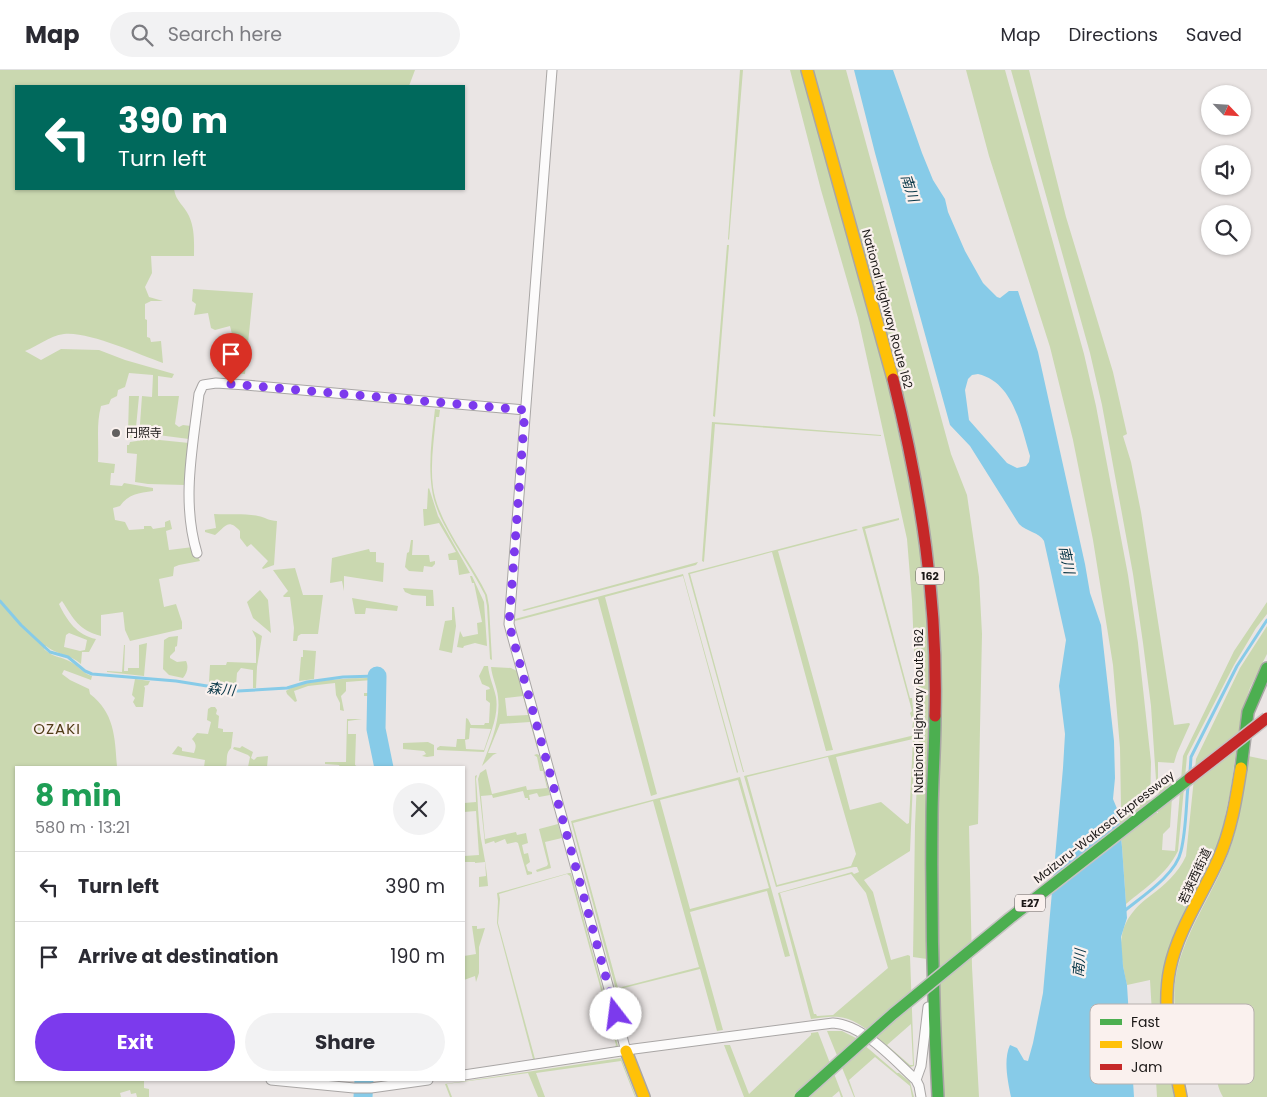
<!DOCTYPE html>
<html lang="en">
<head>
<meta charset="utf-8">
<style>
	:root { --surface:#fff; --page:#f2f2f3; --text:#2b2b33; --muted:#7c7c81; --line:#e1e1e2; --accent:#7c3aed }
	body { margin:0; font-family:Poppins,"Noto Sans JP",sans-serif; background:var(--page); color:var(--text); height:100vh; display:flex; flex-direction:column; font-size:19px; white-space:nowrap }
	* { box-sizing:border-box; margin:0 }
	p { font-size:16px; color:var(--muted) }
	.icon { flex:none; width:28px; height:28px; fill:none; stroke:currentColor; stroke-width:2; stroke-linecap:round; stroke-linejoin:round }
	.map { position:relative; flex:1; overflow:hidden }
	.drawer { position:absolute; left:15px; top:696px; width:450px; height:315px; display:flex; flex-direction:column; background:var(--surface); border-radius:0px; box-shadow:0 1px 4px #0004 }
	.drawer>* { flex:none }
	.banner { position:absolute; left:15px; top:15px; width:450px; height:105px; border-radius:0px; box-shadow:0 1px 4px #0004; background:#00695c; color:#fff; overflow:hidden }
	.needle { width:32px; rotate:115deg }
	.controls { position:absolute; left:1201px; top:15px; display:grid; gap:10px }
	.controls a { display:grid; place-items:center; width:50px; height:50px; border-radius:50%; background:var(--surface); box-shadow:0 1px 4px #0004; font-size:25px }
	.pin { position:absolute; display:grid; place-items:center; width:42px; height:42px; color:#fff; margin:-51px -21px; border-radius:50% 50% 50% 0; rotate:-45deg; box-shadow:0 0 5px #0007 }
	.pin .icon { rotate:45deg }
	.me { position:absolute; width:55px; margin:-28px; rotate:345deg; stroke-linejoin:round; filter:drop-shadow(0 0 4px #0008) }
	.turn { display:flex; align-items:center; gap:18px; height:105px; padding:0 20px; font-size:22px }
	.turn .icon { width:65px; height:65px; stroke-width:2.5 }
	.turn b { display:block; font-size:35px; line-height:42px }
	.round { display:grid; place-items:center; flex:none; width:52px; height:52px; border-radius:26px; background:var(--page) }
	.summary { display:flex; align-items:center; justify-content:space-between; height:85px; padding:0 20px }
	h1 { font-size:30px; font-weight:700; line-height:38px; color:#1e9e55 }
	.cta { display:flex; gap:10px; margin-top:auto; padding:10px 20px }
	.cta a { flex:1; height:58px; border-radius:30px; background:var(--accent); color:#fff; font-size:20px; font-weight:700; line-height:58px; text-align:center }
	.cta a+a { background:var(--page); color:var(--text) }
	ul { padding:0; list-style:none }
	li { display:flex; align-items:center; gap:15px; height:70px; padding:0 20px; border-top:1px solid var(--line) }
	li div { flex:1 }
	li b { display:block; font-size:19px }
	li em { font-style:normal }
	header { display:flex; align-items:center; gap:30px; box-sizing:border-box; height:70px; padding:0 25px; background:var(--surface); border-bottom:1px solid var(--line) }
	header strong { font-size:24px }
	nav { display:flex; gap:28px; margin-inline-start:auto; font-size:18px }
	.search { width:350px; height:45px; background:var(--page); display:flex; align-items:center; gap:12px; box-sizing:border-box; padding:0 18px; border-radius:28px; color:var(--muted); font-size:19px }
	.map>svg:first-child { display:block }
</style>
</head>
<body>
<header>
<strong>Map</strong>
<div class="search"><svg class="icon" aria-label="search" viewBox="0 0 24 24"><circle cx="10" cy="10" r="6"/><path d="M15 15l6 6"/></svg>Search here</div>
<nav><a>Map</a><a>Directions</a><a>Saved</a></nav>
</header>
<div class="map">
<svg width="1267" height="1027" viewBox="0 0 1267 1027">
	<rect width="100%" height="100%" fill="#eae5e4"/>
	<path fill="#cad8b0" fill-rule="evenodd" d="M0,0H415L409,16H16V119H174C176,132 184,135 189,146C195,159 194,173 194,186H151L152,203L145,217L149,227L163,231H151L145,234V249L147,250V267L150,268L151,272L161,271L163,293C138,284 88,261 64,264C49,266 38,276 25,281L41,290L61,279L99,280L125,290L174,304L172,308L158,306V326H179L175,354L179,357L183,355L191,356L189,369L158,365V362L151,361V365L139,368L142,326L152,327L153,305L129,303L125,317L118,320L117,326L111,329L109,334L101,336C96,355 99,373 98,392L115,394L114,403H111L110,415L122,416L124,413L153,418V421C139,423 128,424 120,436L113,438L115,450L125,452L129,460L144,459V456H151L153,459L165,457V452L170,450L172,459L166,461L169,480L193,477L200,491L179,495L174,497L173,506L159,509L164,537L176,534L182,552V559L130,571L125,560L123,542L101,545V566C78,560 74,549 62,531L59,534C67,551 77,565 96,569L89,582H82L81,594C70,584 57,585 46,576L44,579C56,589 57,585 69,591C78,595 82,603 92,606L91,610L64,600L62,604L70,610L89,619L90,624C115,643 115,669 117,697L16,698V1010H144V1018L149,1019V1027H137L136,1023L131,1024L130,1020L120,1023L121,1027H0ZM69,563L87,570L85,580L80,581L64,577L66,565Z
		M740,0H743L729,170L728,169Z
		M790,0H801L885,301L917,446L929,581L927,889L913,887L915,756L919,666L916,627L912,531L907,469L858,248L821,120Z
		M813,0H846L951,384L967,425L979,507L982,564L978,754L969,756L972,897L979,1027H943L940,980L935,512Z
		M966,0H1005L1084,284L1096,336L1128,505L1138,573L1151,692L1150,743H1158L1159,711L1173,712L1170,757L1163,764L1162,780L1175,781L1183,686L1234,581L1267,532V544L1256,558L1234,595L1187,686L1178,781C1166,805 1145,818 1126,834L1122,777L1118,741L1121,737L1120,678L1113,595L1093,470L1073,370L1050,277L989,86Z
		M1011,0H1029L1066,147L1113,302L1127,364L1123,366L1131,392L1141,442L1174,655L1189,653L1190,654L1177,683L1174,693L1158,692V710H1156L1151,636L1143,573L1133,504L1102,335L1090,283Z
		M727,175H729L715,347L713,346Z
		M193,219L253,223L245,304L217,302L218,294L221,290L220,283L236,280L230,256L215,260L211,258L208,243L194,245L196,234L192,231Z
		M129,326H139L135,368H130V364L128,363Z
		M435,339L440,340L439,347H436C434,370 430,394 433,417C438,454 471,491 487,525L489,536L492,590L490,589L487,536L485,525C470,494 436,452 432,420C428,393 432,366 435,339Z
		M712,352L881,365V366L715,354L704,492L702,491Z
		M150,369L189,373L185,415L148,414L135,412L137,384L127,383V375H129L130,372Z
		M429,418L438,446L470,503L459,505L457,490H449L448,484L456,482L439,453L424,456L423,439H427L428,419Z
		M214,444C228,445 244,443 258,446C265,447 269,451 277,451L274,495L263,499L262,498L268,491L251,474L247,477L240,468V461C228,448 226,456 215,465L205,462V460L216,458Z
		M899,448V450L865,459L910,628H912L915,660L912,661L913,652L910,643L912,641L862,457Z
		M856,459L858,460L778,481L833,680L826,681L772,482L690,504L744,702H743L688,503Z
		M411,470H413L412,485H429L430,492L435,491V494L432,497L424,496L423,502L409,501L405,497L407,483L409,482Z
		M369,479L370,482H376V492L384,493L383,512L344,506V521L342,511L330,513L332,488Z
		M698,492L696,495L524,541L522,540Z
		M295,498L303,525H323L318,564H301L298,566L297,571H293L294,558L290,527H284L283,526L288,521L273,500Z
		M683,504L738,702L737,703L683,506L605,527L657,724L651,726L598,529L515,551V549Z
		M470,506H472L484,532L487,576L475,573L464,576L463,578L457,577L460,561L463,567L478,564L477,553L482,552L474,513H472Z
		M403,518L433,520L434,536H426V526L412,525L405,522Z
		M260,520L268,530L271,563L253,548L247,532Z
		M352,528L398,536L397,541L366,538L365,544H355Z
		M452,537H454L456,556L452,583L439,580L445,551L452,550Z
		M1267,556V584L1250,618L1241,645L1231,718L1221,766L1210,796L1170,875L1161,910L1160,946L1174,1027H1157L1150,910L1127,915C1118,876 1115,852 1150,826C1165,815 1178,803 1186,786L1196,689L1240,598Z
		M252,560L262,566L257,597L256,618H253V600L241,598L237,603L236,615L209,612L210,595H226L227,592L256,593V568Z
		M178,566L177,576L175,577V581L170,586V588L177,592L186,591C189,597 187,603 183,608L169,605L163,599L164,570L169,567Z
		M147,573L144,606L107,602V601L122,602L124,575H125L124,601H128V598H139V575Z
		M303,580L316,581L314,609L299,611L301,587H303Z
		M484,596H488C489,607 494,617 496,627C499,646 490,664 484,682L437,680V678L440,676L456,677L457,669H465L466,648L468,649L471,655H484L485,653H489L490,633L486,630V620L490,619L489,617L482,614L479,606ZM470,658L491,659L484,680L466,679L465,670L469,669Z
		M491,597L511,598L517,601L538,675L537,678L530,652L500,654L488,683H497L493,685L482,696C490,674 501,651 498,627C497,617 492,607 491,597ZM523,626L528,645L507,646L505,628Z
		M375,608L374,659L381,686L382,697H380L371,661L370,642H372V626H364V623H373L372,610L346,612V621L341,626L344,641L340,640V633L336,625L335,613L308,616L294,621L297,631L295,632L287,624L286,621C300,609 356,608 375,608Z
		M135,609L150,611L148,615L144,616L145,618L143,637H136L133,632L135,628L132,625Z
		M211,637H215L217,640L216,644L219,646L218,658L223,659V662H233L231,678C225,684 228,689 226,697H204L205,690L172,684L178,676L182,678V681L194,683C196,677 197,674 192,669L197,663L208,664L211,652L207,650L208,639Z
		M347,649H362L348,651V664H356L355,695L358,697H340L339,695L325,694V692H346Z
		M915,665L910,781L864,810L873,822L891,890L908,885L910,886L914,996L910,997C892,982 863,949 839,947C830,946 820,948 811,949L778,823L852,802L854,804L859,802L857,797H854L776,817L744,706ZM913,669L909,753L907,754L881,732L850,740L836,687ZM828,687L856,784L851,796L777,815L747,707ZM851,804L866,823L888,898L833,945L817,946L816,944H814L780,823ZM911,954L913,995H910L887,975Z
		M428,672L434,675V686L427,687L422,686L426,684L424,681L403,679V673Z
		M242,676L253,682L251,688L254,690L257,687L268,686L267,697H248L250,687L248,685L233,679L234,677L240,678Z
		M537,684L539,685L550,725L539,727L537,723L529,725L530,730H528V728H525L523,721L493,728L492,725L481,726L485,769L516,762L517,765L526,763L528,773L522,775L524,784L528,783L530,792L526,795L528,801L532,802V804L527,805L518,773L516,772L507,774L505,769L495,773L494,771L485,774L478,709L480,703L486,699L492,724L526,716L527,720L547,718L543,701H540L537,687L534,685Z
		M1248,686L1267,690V1027H1223C1213,1009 1217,998 1222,979L1212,967L1204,964L1182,940L1175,938C1168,882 1210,833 1228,784C1240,753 1244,718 1248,686Z
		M477,705L476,709C478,729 478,750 481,769C484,785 487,800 488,816L479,817V807L486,806L485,792L475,793V792H464V786L479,785L476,741L464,742V733L476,732L475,706Z
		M740,707L790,886L785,887L767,821L690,842L723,960L717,961L700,899L616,920L571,751ZM738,710L769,818L690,839L660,730ZM653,731L699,897L618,918L573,753Z
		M558,754L562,768L545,772L551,798L537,802L536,800L547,796L548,794L539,759Z
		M569,803H571L618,976L616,979L536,990L533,989L497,853L498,831L497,823ZM567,804L570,806L616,975L614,978L535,989L498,853L500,829L499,824Z
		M472,856H477V859L485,858L479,877V903L476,912L475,906L464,910V886L476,884Z
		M827,961H842L856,968L897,1003H899L910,1012L914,1027H912L910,1016L875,987L849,1010L855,1027H854Z
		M818,962L843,1027H841L839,1021L832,1027H744L724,975H730L749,1024L811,965V963Z
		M621,988L636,1027H635L621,991L536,1003L545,1027H538L528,1003L447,1014L452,1027H450L445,1014Z"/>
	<path fill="#87cbe8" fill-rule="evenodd" d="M854,0H893L922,83L933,110L945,129L948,142L965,181L983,213L997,227L1000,228L1009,221H1018L1038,282L1085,494L1090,523L1101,555L1114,671L1115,708L1113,729L1118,741L1122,777L1127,848L1121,867L1123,896L1127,915L1134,1027H1011C1008,1012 1003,990 1010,975L1017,978L1024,990L1028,991L1033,973L1043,923L1063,698L1065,664L1059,616L1066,570L1044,471C1039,462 1027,462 1019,454L970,376L950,355L875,83ZM978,304C1013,312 1021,356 1030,386L1029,392L1026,396L1017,398L1007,393L969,350L965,320L968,309L972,305Z"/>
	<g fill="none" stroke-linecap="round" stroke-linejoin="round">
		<path stroke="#87cbe8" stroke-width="3" d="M0,531L21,555L50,582L68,587L85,601L92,604L176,611L238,621L287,618L307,612L343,607L377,606
			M1190,702L1191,687L1237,596L1267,550
			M1123,842C1141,827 1176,805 1181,781C1186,761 1186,737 1188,716"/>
		<path stroke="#87cbe8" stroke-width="19" d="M377,606L376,659L384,698
			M363,1027L364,1010"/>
		<g stroke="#a9a6a5" stroke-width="11">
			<path id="street" d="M552,0L509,554L626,981
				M197,483C181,431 193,376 199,324L203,315L216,313L246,315L525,340
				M464,1005L634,979L833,953C864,955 894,990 916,1010L919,1016L921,1027
				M271,1010L354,1018H371L428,1010
				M916,1010L921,996L928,937"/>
		</g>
		<g stroke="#a9a6a5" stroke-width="14">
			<path id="fast" d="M935,646C935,680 932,715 932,749C931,842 933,934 938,1027
				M1241,698L1248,642L1267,598"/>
		</g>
		<g stroke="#a9a6a5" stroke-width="14">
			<path id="slow" d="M807,0L893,309
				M626,981L644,1027
				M1181,1027C1173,985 1161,941 1170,898C1178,860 1202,826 1218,790C1231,761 1236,730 1241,698"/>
		</g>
		<g stroke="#a9a6a5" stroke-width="14">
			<path id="jam" d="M893,309C921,422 938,530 935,646"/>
		</g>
		<use href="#street" stroke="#fcfbfb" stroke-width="9"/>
		<use href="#fast" stroke="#4caf50" stroke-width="11"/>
		<use href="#slow" stroke="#ffc107" stroke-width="11"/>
		<use href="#jam" stroke="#c62828" stroke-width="11"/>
		<g stroke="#c6c3c3" stroke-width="14" stroke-linecap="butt">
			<path id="fast-bridge" d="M800,1027L893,944L1010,848L1190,708"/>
		</g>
		<g stroke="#c6c3c3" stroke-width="14" stroke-linecap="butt">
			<path id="jam-bridge" d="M1190,708L1267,648"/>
		</g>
		<use href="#fast-bridge" stroke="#4caf50" stroke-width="11"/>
		<use href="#jam-bridge" stroke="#c62828" stroke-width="11"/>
	</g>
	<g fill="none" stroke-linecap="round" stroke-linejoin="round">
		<path stroke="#7c3aed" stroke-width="9" stroke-dasharray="0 16.2" d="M231,314L525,340L509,554L616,944"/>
	</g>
	<circle fill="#63605f" stroke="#faf1ee" stroke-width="2" cx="116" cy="363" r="5"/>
	<g text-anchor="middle" stroke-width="4.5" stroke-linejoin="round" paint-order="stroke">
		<g fill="#faf1ee" stroke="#5e5958" stroke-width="1">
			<rect x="916" y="497.5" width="28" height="17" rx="4"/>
			<rect x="1015" y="824.5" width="30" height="17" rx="4"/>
		</g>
		<g font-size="11" font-weight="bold" fill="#1b1817">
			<text x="930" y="510">162</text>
			<text x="1030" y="837">E27</text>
		</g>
		<g font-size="12" fill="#1b1817" stroke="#faf1ee">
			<text transform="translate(887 239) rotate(75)" y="4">National Highway Route 162</text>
			<text transform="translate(919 641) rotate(-90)" y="4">National Highway Route 162</text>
			<text transform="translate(1104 757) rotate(-38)" y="4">Maizuru-Wakasa Expressway</text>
			<text transform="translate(1195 806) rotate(-65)" y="4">若狭西街道</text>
		</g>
		<g font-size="12" fill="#1b1817" stroke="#faf1ee" text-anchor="start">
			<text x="126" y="367">円照寺</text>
		</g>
		<g font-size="14" font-style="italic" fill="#063546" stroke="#faf1ee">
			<text transform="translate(910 118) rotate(72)" y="5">南川</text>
			<text transform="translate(1067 490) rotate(78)" y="5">南川</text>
			<text transform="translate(221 619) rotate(6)" y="5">森川</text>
			<text transform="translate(1079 893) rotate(-85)" y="5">南川</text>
		</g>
		<g font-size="15" letter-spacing="1" fill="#513c17" stroke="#faf1ee">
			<text x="57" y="664">OZAKI</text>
		</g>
	</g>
	<rect x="1090" y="934" width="164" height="80" rx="8" fill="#faf1ee" stroke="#b7b0ae" stroke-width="1"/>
	<rect x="1100" y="949" width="22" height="6" fill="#4caf50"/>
	<rect x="1100" y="971" width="22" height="7" fill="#ffc107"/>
	<rect x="1100" y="994" width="22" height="6" fill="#c62828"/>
	<g font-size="14" fill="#1b1817">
		<text x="1131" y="957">Fast</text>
		<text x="1131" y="979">Slow</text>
		<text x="1131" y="1002">Jam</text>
	</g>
</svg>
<div class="controls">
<a><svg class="needle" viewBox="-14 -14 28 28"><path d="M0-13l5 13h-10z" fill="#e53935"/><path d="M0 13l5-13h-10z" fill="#7c7c81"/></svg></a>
<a><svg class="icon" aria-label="sound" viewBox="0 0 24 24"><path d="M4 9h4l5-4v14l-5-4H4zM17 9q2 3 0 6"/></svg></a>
<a><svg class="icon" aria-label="search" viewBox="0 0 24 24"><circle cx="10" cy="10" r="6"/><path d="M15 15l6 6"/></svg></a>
</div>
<div class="pin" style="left:231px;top:314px;background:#d93025"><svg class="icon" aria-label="arrive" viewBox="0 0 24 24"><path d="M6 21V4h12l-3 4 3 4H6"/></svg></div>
<svg class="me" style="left:616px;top:944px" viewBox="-20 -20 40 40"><circle r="19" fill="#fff"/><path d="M0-13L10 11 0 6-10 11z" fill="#7c3aed"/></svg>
<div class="banner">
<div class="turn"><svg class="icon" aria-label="left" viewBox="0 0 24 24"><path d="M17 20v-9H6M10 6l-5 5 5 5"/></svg><div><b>390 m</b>Turn left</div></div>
</div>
<section class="drawer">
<div class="summary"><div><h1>8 min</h1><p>580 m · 13:21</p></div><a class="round"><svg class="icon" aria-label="close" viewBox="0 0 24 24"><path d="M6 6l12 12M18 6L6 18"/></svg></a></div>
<ul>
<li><svg class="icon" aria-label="left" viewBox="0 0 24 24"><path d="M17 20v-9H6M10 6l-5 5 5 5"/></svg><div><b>Turn left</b></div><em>390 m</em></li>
<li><svg class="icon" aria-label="arrive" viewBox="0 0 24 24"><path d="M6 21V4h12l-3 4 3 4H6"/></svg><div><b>Arrive at destination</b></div><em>190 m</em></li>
</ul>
<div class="cta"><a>Exit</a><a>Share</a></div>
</section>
</div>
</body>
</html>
